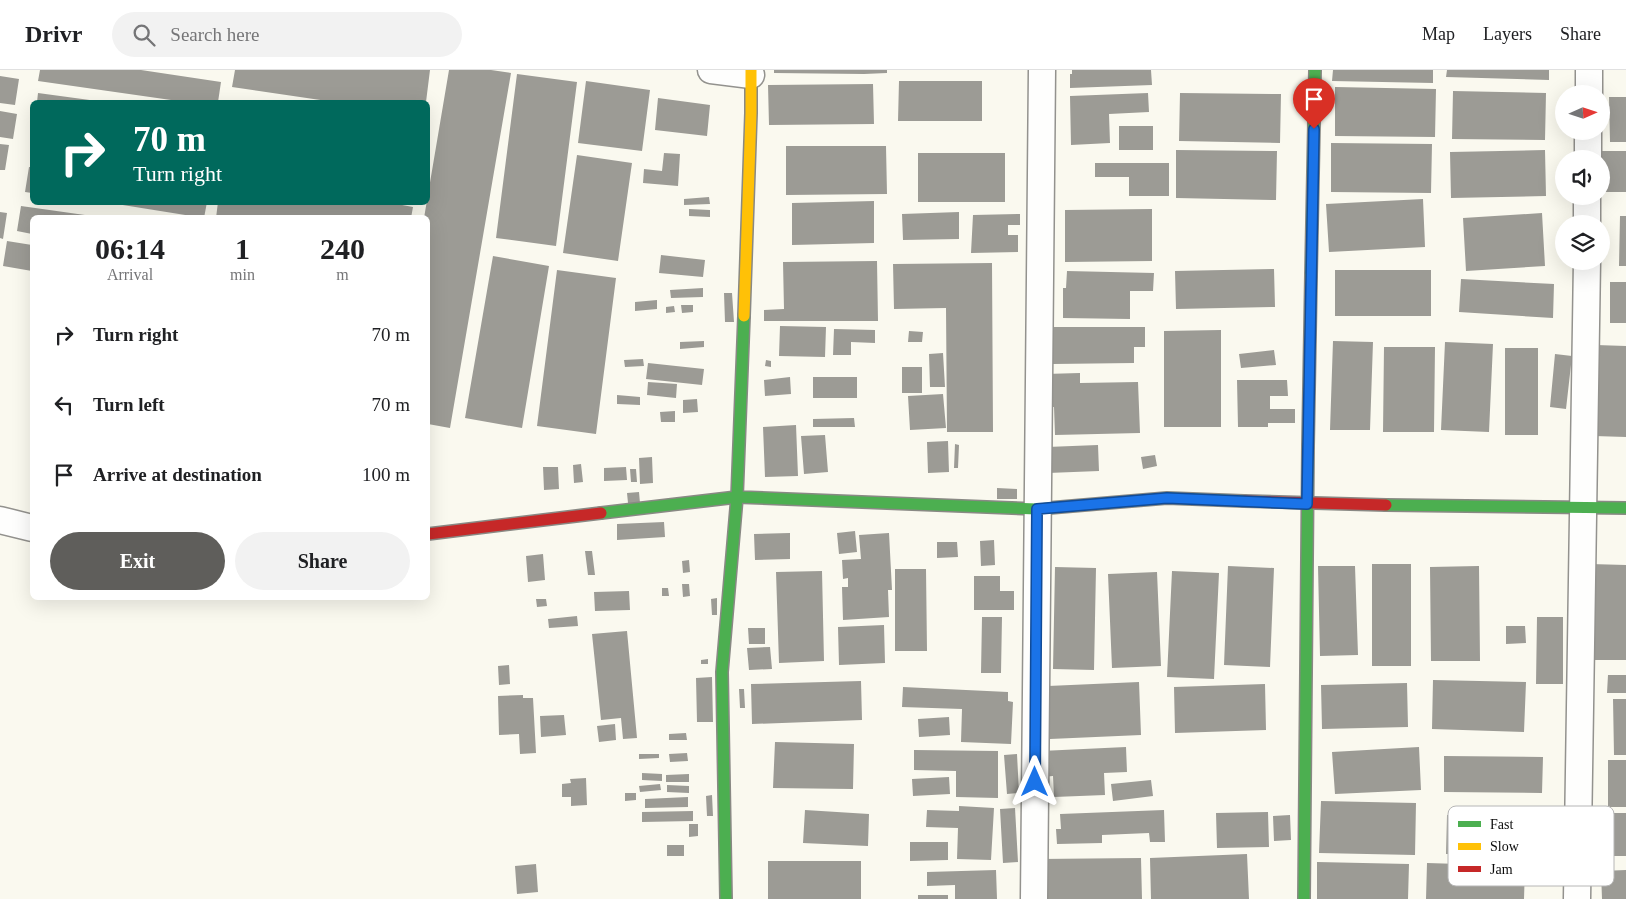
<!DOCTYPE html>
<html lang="en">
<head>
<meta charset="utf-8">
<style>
	:root { --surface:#fff; --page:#f2f2f2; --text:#202124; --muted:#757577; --line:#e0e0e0; --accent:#5f5e5b }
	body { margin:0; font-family:Georgia,serif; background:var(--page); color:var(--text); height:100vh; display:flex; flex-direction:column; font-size:19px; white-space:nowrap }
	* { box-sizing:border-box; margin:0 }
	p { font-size:16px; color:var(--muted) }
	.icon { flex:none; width:28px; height:28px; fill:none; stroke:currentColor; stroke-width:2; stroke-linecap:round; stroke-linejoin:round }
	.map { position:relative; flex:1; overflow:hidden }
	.side { position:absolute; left:30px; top:145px; width:400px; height:385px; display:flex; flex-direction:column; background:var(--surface); border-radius:8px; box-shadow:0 5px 20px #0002 }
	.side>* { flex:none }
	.hud { position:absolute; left:30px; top:30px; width:400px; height:105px; border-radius:8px; box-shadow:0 5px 20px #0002; background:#00695c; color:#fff; overflow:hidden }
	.needle { width:32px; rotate:87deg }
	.tools { position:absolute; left:1555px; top:15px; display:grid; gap:10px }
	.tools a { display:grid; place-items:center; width:55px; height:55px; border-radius:50%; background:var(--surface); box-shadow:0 5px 20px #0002; font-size:25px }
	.pin { position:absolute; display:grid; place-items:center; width:42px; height:42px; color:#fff; margin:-51px -21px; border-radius:50% 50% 50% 0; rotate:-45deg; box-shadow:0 0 5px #0007 }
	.pin .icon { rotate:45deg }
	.me { position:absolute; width:55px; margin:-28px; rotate:0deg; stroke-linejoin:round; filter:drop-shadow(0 0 4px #0008) }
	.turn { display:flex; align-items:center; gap:18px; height:105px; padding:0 20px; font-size:22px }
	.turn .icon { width:65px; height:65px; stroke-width:2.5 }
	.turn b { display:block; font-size:35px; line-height:42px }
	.eta { display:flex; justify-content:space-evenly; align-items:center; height:85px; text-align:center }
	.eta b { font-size:30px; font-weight:700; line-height:35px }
	.primary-button { display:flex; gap:10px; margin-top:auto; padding:10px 20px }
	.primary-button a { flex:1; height:58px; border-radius:30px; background:var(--accent); color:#fff; font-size:20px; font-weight:700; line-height:58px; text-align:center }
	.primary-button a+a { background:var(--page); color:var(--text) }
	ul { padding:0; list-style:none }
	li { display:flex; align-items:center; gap:15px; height:70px; padding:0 20px }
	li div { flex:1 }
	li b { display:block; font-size:19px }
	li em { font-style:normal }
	header { display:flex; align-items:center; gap:30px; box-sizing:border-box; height:70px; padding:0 25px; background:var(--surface); border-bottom:1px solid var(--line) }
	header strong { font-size:24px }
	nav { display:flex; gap:28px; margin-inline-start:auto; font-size:18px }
	.search { width:350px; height:45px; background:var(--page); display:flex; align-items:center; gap:12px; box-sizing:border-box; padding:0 18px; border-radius:28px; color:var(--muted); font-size:19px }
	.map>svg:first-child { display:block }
</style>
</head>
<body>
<header>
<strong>Drivr</strong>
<div class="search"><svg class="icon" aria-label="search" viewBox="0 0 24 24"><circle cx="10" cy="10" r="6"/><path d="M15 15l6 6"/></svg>Search here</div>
<nav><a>Map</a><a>Layers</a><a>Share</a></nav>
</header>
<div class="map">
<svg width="1626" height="829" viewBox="0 0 1626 829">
	<rect width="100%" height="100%" fill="#faf9ef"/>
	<path fill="#9c9b95" d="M40,0H141L221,12L218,32H185L38,11Z
		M235,0H430L426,32H334L232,17Z
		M449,0H491L511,3L450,358L428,354V148H424Z
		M774,0H887V3L864,4L774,3Z
		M1072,0H1151L1152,15L1070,18V4H1072Z
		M1333,0H1433V13L1332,11Z
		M1447,0H1549V10L1446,7Z
		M517,4L577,12L556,176L496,168Z
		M0,6L19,9L15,35L0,33Z
		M586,11L650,20L642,81L578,73Z
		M899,11H982V51H898Z
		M873,14L874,54L769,55L768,15Z
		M1335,17L1436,19L1435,67L1335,66Z
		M1453,21L1546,23L1545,70L1452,69Z
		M38,23L97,31V32H37Z
		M1148,23L1149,42L1109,44L1110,73L1071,75L1070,26Z
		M1180,23L1281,24L1280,73L1179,71Z
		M1609,27H1626V72H1610Z
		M658,28L710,35L707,66L655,60Z
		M0,41L17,44L13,69L0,67Z
		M1119,56H1153V80H1119Z
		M1331,73L1432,74L1431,123L1331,122Z
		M0,74L9,75L5,100H0Z
		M786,76H886L887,124L786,125Z
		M1176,80L1277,81L1276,130L1176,128Z
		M1545,80L1546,126L1451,128L1450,82Z
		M1598,81H1626V122H1601V89H1598Z
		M664,83L680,84L678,116L643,113L644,99L662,101Z
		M918,83H1005V132H918Z
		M577,85L632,93L618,191L563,183Z
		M1095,93H1169V126H1129V107H1095Z
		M29,97H32V123L25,122Z
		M709,127L710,134L684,135V129Z
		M1423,129L1425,177L1329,182L1326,134Z
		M874,131V173L792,175V133Z
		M104,132H207L204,148Z
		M218,132H386L413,137L411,148H216Z
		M21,136L92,146V148H32V164L17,161Z
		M689,139L710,140V147L689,146Z
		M1152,139V191L1065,192V140Z
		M0,142L7,143L3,169L0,168Z
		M959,142V169L903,170L902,144Z
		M1542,143L1545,196L1466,201L1463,148Z
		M1020,144V155H1008V165H1018V182L971,183L973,145Z
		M1620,146H1626V196H1619Z
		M7,171L32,175V201L3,196Z
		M661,185L705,190L703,207L659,203Z
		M493,186L549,196L522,358L465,348Z
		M877,191L878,251H764V240L784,239L783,192Z
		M992,193L993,362H947L946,238L894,239L893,194Z
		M1274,199L1275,237L1176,239L1175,201Z
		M557,200L616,208L596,364L537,356Z
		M1335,200H1431V246H1335Z
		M1067,201L1154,203L1153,221H1130V249L1063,248V218H1066Z
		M1461,209L1554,214L1553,248L1459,242Z
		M1610,212H1626V253H1610Z
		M703,218V227L671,228L670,220Z
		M724,223H732L734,252H725Z
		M657,230V239L635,241V232Z
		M681,235H693V242L682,243Z
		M674,236L675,242L666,243V237Z
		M780,256L826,257L825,287L779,286Z
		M1052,257H1145V277H1134V293L1053,294Z
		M834,259L875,260V273L851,272V285H833Z
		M1221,260V357H1164V261Z
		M909,261L923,262L922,272H908Z
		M704,271V277L680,279V272Z
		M1333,271L1373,272L1370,360H1330Z
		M1445,272L1493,274L1489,362L1441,360Z
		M1596,275L1626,276V367L1594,366Z
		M1384,277H1435L1434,362H1383Z
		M1505,278H1538V365H1505Z
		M1274,280L1276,295L1241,298L1239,284Z
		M943,283L945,317H930L929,284Z
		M1555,284L1572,286L1566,339L1550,337Z
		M643,289L644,296L625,297L624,290Z
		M766,290L771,291V297L765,296Z
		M648,293L704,299L702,315L646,309Z
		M902,297H922V323H902Z
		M1080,303V313L1138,312L1140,363L1055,365L1054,337H1046L1045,304Z
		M790,307L791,324L765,326L764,310Z
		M813,307H857V328H813Z
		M1237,310H1287L1288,326H1270V339H1295V353H1268V357H1238Z
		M648,312L677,314L676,328L647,325Z
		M943,324L946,358L910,360L908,326Z
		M617,325L640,327V335L617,334Z
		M697,329L698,342L683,343V330Z
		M675,341V352H661L660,342Z
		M854,348L855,357H813V349Z
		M796,355L798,406L765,407L763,357Z
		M825,365L828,402L804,404L801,366Z
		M948,371L949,402L928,403L927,372Z
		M955,374L959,375L958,398H954Z
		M1098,375L1099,401L1048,403L1047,377Z
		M1155,385L1157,396L1143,399L1141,387Z
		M652,387L653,413L640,414L639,388Z
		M581,394L583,412L574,413L573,395Z
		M543,397H558L559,419L544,420Z
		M626,397L627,410L604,411V398Z
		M630,399H636L637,412H631Z
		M997,418L1017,419V429H997Z
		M639,422L640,433H628L627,423Z
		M664,452L665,467L617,470V454Z
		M855,461L857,482L839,484L837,463Z
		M790,463V489L755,490L754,464Z
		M889,463L892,520H888L889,547L843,550L842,517H848V508L843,509L842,490L861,489L859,465Z
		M994,470L995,495L981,496L980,471Z
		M937,472H957L958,487L937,488Z
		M585,481H592L595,505H588Z
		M543,484L545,510L528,512L526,486Z
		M689,490L690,502L683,503L682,491Z
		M1372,494H1411V596H1372Z
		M1590,494L1626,495V590H1589Z
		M1228,496L1274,498L1270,597L1224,595Z
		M1318,496H1355L1358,585L1320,586Z
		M1479,496L1480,591H1431L1430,497Z
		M1055,497L1096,498L1094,600L1053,599Z
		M895,499H926L927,581H895Z
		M822,501L824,591L779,593L776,502Z
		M1172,501L1219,503L1214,609L1167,607Z
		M1157,502L1161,596L1112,598L1108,504Z
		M974,506H1000V521H1014V540H974Z
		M682,514H689L690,526L683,527Z
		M662,518H668L669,526H662Z
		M629,521L630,540L595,541L594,522Z
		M717,528V545H712L711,529Z
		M536,529H546L547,536L537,537Z
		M577,546L578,556L549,558L548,549Z
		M982,547H1002L1001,603H981Z
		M1537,547H1563V614H1536Z
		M884,555L885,593L839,595L838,557Z
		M1506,556H1525L1526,573L1506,574Z
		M748,558H765V574H749Z
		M627,561L637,668L623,669L621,648L601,650L592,564Z
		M770,577L772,599L749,600L747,578Z
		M708,589V594H701V590Z
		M509,595L510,614L499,615L498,596Z
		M1608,605H1626V623H1607Z
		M712,607L713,652H697L696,608Z
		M1433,610L1526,612L1524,662L1432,659Z
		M861,611L862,650L752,654L751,614Z
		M1139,612L1141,665L1050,669L1048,616Z
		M1407,613L1408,657L1322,659L1321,615Z
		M1265,614L1266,660L1175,663L1174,617Z
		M903,617L1008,622V631L1013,632L1011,674L961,672L962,639L902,637Z
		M739,619H744L745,638H740Z
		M523,625V628H533L536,683L520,684L519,664L499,665L498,626Z
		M1613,629H1626V685H1614Z
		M564,645L566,665L541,667L540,646Z
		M949,647L950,665L919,667L918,649Z
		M615,654L616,670L599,672L597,656Z
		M686,663L687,670H669V664Z
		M775,672L854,674L853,719L773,718Z
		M1126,677L1127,702L1104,703L1105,725L1054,727L1053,706L1042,707L1041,681Z
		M1419,677L1421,720L1335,724L1332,682Z
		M914,680L998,681V728L956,727V701L914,700Z
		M687,683L688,691L670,692L669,684Z
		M639,684H659V688L639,689Z
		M1017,684L1019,723L1007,724L1004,685Z
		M1444,686L1543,687L1542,723L1444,722Z
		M1608,690H1626V737H1608Z
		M642,703L662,704V711L642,710Z
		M689,704V712H666V705Z
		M949,707L950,724L913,726L912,709Z
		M586,708L587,735L571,736V727H562V714L571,713L570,709Z
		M1151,710L1153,726L1113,731L1111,714Z
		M660,714L661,720L640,722L639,716Z
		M667,715L689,716V723L667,722Z
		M625,723H636V730L625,731Z
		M712,725L713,746H707L706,726Z
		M688,727V737L645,738V729Z
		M1321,731L1416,733L1415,785L1319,783Z
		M959,736L994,738L991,790L957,789L958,758L926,757L927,740L959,741Z
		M1015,738L1018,792L1003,793L1000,739Z
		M805,740L869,744L868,776L803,773Z
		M1164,740L1165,772H1150L1149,763L1102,765V773L1057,774L1056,759H1061L1060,744Z
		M693,741V751L642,752V742Z
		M1268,742L1269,777L1217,778L1216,743Z
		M1599,743H1626V786H1599Z
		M1290,745L1291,770L1274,771L1273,746Z
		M1447,745L1548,746L1547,785L1446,784Z
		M689,754H698V766L689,767Z
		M910,772H948V790L910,791Z
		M667,775H684V786H667Z
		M1247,784L1249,829H1151L1150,788Z
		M1141,788L1142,829H1039V789Z
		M768,791H861V829H768Z
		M1317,792L1409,794L1408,829H1317Z
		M1427,793L1525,796L1524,829H1426Z
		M536,794L538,822L517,824L515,796Z
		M996,800L997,829H955V815L927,816V802Z
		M1626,800V829H1602L1601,801Z
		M918,825H948V829H918Z"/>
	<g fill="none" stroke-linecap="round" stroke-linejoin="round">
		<g stroke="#93928e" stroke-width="29">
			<path id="street" d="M711,0L751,5
				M1589,24V0
				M1588,89V61
				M1587,154V126
				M0,450L32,458
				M1034,829L1042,0
				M1577,829L1587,191"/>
		</g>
		<g stroke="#898984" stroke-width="14">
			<path id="fast" d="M1311,205L1315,0
				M1386,435L1626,438
				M601,443L737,427L1037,439L1167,428L1244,431
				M726,829L722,602L737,427L744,246
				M1304,829L1308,376"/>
		</g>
		<g stroke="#898984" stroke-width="14">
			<path id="slow" d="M744,246L751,43V0
				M1308,376L1311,205"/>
		</g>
		<g stroke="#898984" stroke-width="14">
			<path id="jam" d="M1244,431L1386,435
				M428,464L601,443"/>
		</g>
		<use href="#street" stroke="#fefefd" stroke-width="26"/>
		<use href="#fast" stroke="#4caf50" stroke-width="11"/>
		<use href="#slow" stroke="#ffc107" stroke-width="11"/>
		<use href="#jam" stroke="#c62828" stroke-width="11"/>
	</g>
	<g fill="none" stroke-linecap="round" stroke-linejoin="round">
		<g stroke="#114b97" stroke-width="12">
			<path id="route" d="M1035,712L1037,439L1167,428L1307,434L1314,59"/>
		</g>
		<use href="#route" stroke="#1a73e8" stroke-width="9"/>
	</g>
	<rect x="1448" y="736" width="166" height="80" rx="8" fill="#fff" stroke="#b6b6b6" stroke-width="1"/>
	<rect x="1458" y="751" width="23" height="6" fill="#4caf50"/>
	<rect x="1458" y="773" width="23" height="7" fill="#ffc107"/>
	<rect x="1458" y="796" width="23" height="6" fill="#c62828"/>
	<g font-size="14" fill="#0b0b0b">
		<text x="1490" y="759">Fast</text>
		<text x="1490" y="781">Slow</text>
		<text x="1490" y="804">Jam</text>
	</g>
</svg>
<div class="tools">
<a><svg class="needle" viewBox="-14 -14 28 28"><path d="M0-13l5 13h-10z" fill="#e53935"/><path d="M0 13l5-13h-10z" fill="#757577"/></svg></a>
<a><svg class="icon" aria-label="sound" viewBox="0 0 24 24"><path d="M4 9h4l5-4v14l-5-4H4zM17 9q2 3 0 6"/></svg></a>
<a><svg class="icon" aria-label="layers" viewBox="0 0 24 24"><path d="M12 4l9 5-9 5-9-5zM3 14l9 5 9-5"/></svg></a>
</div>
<div class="pin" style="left:1314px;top:59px;background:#d93025"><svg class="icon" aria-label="arrive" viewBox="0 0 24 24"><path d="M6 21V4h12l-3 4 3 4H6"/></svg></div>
<svg class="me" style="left:1035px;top:712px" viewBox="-20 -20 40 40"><path d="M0-17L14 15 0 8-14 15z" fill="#1a73e8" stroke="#fff" stroke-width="4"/></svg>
<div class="hud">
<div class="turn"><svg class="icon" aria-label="right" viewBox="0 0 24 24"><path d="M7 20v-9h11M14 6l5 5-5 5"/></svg><div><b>70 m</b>Turn right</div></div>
</div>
<section class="side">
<div class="eta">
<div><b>06:14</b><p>Arrival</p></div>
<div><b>1</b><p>min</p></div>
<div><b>240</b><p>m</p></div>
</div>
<ul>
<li><svg class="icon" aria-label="right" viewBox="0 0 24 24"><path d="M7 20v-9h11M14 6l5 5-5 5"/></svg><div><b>Turn right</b></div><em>70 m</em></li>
<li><svg class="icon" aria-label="left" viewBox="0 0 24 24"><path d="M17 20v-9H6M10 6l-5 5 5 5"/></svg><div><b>Turn left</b></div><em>70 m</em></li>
<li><svg class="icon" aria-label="arrive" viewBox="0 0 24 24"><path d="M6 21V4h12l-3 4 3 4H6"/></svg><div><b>Arrive at destination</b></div><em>100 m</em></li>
</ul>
<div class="primary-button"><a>Exit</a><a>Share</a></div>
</section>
</div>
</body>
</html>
